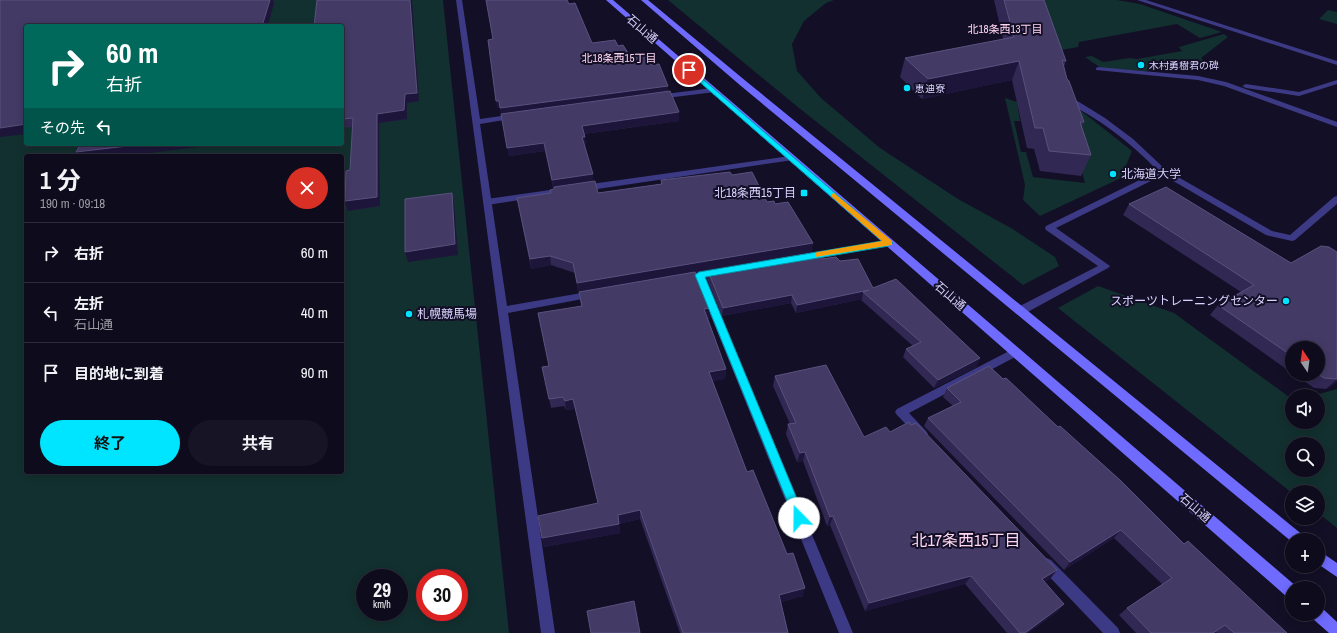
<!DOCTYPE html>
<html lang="ja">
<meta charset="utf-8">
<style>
:root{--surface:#0e0b1c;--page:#171425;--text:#f1f3f6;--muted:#9b9ba3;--line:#2e2b3b;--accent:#00e5ff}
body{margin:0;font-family:"Archivo Narrow","Noto Sans JP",sans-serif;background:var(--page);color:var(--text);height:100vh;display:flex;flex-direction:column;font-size:15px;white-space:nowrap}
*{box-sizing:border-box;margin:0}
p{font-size:13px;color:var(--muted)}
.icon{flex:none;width:22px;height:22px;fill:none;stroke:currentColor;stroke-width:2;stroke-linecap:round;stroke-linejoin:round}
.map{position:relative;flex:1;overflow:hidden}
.sheet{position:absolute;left:24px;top:154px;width:320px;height:320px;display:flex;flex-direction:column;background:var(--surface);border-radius:4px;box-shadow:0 2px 10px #0003,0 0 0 1px var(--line)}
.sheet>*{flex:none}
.hud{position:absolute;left:24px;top:24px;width:320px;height:122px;border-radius:4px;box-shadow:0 2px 10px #0003,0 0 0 1px var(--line);background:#00695c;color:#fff;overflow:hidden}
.needle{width:26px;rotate:347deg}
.fabs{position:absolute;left:1285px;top:341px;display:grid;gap:8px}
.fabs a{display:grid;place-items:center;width:40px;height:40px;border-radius:50%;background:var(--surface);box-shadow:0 2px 10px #0003,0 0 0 1px var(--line);font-size:20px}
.speed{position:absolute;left:356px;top:569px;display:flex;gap:8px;font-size:20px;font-weight:700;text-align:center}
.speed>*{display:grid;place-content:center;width:52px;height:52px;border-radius:50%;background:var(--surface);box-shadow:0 2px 10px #0003,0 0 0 1px var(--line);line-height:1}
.speed small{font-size:10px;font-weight:400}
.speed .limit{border:6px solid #d22;background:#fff;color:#111}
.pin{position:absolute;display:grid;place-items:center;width:34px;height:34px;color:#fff;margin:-17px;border:2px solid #fff;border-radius:50%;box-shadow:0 1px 4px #0007}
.me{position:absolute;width:44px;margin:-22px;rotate:338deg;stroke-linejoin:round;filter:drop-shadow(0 0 3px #0008)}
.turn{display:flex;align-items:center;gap:14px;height:84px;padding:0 16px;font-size:18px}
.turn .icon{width:52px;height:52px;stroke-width:2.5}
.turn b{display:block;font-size:28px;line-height:34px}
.then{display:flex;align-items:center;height:38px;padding:0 16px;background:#0003;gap:8px;font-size:15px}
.round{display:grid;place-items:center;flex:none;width:42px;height:42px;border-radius:21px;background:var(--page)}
.headline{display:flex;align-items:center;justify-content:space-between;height:68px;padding:0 16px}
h1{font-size:24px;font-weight:700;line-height:30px}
.action{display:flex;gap:8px;margin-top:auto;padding:8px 16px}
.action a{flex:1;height:46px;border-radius:24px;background:var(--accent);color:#111;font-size:16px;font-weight:700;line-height:46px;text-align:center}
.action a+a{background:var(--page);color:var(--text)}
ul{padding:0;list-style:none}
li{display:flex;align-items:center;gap:12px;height:60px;padding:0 16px;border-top:1px solid var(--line)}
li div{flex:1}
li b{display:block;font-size:15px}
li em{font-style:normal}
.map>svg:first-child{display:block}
.green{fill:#12302f;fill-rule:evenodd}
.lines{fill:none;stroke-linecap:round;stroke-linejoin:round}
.lane{fill:#3d3a85;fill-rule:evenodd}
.street{fill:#3d3a85;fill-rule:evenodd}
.secondary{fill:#6f6bff;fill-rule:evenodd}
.wall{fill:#312854}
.shaded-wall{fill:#1d163a}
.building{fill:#433a66;stroke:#5a527e}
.route{fill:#00e5ff;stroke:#0095a6}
.slow{fill:#f59e0b}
.poi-dot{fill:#00e5ff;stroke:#130f26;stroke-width:1.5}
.labels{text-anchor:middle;stroke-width:4;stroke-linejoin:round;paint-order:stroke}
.far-poi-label{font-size:10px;fill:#d9d4ff;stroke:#130f26;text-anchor:start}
.far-neighbourhood-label{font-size:11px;fill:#ffd6f0;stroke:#130f26}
.street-label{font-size:12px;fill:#d9d4ff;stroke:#130f26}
.poi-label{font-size:12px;fill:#d9d4ff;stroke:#130f26;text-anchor:start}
.near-neighbourhood-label{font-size:16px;fill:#ffd6f0;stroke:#130f26}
</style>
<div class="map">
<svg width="1337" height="633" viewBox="0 0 1337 633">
<rect width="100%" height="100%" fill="#130f26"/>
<g class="green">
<path d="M0,0H443L509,633H0ZM26,26H342V144H26ZM26,156H342V472H26ZM365,578H399V612H365ZM425,578H459V612H425Z"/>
<polygon points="668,0 834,0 826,3 804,21 792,44 797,71 821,98 880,148 958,199 1011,228 1055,257 1059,266 1023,285 799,108"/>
<polygon points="1032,0 1117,0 1140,4 1222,32 1200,38 1177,24 1079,42 1078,47 1061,50"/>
<polygon points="1328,10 1337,12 1337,24 1319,19"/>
<polygon points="1224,34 1228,37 1201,58 1208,65 1144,71 1101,68 1085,57 1092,56 1103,62 1130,58 1137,59 1182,51 1179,47"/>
<polygon points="1005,98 1017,102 1020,121 1014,121 1021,152 1026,152 1033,177 1085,183 1064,106 1080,110 1132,151 1121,178 1040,216 1023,200 1025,185"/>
<path d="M1098,286L1174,313L1292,399V422H1318V396H1312L1337,389V528L1318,513V492L1292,493L1058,308ZM1292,444H1318V470H1292Z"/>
</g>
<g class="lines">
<g class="lane">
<polygon points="1137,0 1146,0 1337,61 1337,65"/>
<polygon points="1098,67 1198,76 1226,82 1337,122 1337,127 1224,86 1198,80 1096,70 1096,68"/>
<polygon points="1337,80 1337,84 1299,96 1246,88 1242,86 1246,84 1299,92"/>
<path d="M1061,96H1067L1079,102L1105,118L1133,139L1166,170L1272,231L1290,235L1334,197L1337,196V204L1295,240L1292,241L1266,235L1163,175L1056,228L1110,266L1108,268L1024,314H1016L1015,311L1016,308L1098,266L1046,230L1045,228L1046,226L1158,171C1130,142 1098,117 1061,100Z"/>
<polygon points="790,156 793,156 793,160 584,191 580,188 584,185"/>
<polygon points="564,188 567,189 567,193 487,205 483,202 487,199"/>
</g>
<g class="street">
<polygon points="456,0 462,0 480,119 516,114 520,116 516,118 480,124 507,306 593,291 598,294 593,297 508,313 555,633 541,633"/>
<polygon points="712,88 715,88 715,92 658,99 654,97 658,95"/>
<polygon points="889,240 892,241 894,243 892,245 808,260 803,257 808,254"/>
<polygon points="721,269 726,272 724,274 705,278 853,633 839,633 696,279 683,281 678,278 683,275"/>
<polygon points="1015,348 1019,349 1020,352 1019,355 909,413 926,431 928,434 926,437 922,439 918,437 897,415 895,412 897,409"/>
<polygon points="1046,558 1051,560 1118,628 1120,633 1103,633 1041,568 1039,564 1041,560"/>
</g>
<g class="secondary">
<polygon points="606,0 613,0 1297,587 1292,588 1292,599 1287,597"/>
<polygon points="641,0 648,0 747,82 1304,536 1305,540 1292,540 1292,542 741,86"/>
<polygon points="1318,550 1337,563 1337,577 1318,564"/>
<polygon points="1318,607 1323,609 1337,622 1337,633 1329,633 1313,619 1311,614 1318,614"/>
</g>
</g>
<g class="wall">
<polygon points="994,0 1044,0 1066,61 1064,67 1067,79 1084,122 1082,127 1091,155 1081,176 1040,171 1034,149 1027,148 1012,80 922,99 900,77 905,58 1003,39"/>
<polygon points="569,4 592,43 618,46 630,56 652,65 668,86 668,92 679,121 584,134 586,145 584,145 593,182 598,193 661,184 661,180 732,175 767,202 775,204 813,243 811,252 696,272 710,318 708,319 726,369 725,379 712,381 747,472 803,596 781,602 788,633 680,633 640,519 619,524 620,533 544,547 542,538 598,503 575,409 566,410 564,406 551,408 542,367 549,366 538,313 581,306 579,292 578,292 575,273 551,265 531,269 517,198 551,193 550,190 554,189 554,188 553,188 545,151 509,156 500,108 497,108"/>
<polygon points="342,26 419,101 407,103 407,119 379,123 380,206 348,211 353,127 342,128"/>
<polygon points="1129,204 1291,263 1337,252 1337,382 1326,389 1314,388 1294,374 1318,374 1292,348 1292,373 1210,315 1218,305 1241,292 1123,215"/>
<polygon points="822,259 840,261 873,288 980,358 976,367 934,388 903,357 906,349 913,346 861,300 862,299 796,313 791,303 722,316 707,279 708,271"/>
<polygon points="775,376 864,437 890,432 1057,570 1050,579 1044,582 1064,604 1057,612 1028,633 1007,633 965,584 865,611 830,525 827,526 803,461 797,462 786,434 788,424 790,424 773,386"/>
<polygon points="1003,379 1184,544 1287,633 1217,633 1216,632 1214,633 1136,633 1119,615 1127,608 1162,584 1114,538 1064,570 924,426 928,418 953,406 943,397 947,388"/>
</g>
<g class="shaded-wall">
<polygon points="270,0 273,0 274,3 268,26 262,26"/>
<polygon points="410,0 412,0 419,101 407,103 407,119 379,123 380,206 348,211 345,201 377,114 405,94"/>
<polygon points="1019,61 1012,80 922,99 928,79"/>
<polygon points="668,86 668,92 501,115 500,108"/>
<polygon points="496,101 499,101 500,108 497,108"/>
<polygon points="679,112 679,121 582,134 582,126"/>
<polygon points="26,124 26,134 0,137 0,128"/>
<polygon points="582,137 585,137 586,145 582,146"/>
<polygon points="544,143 545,151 509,156 507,148"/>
<polygon points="145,144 222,144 125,156 79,156 76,152"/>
<polygon points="593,174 593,182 553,188 552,180"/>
<polygon points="452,193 454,203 458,255 408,262 405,252"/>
<polygon points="813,243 811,252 578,292 577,283"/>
<polygon points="550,256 551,265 531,269 530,259"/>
<polygon points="869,290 863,292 862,299 796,313 797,305"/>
<polygon points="792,295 791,303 722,316 723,308"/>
<polygon points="710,308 710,318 704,319 704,309"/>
<polygon points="980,358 976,367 934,388 938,380"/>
<polygon points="726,369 725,379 708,382 709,372"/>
<polygon points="1337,379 1337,382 1326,389"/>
<polygon points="573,399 575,409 566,410 565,401"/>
<polygon points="805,452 803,461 797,462 800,453"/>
<polygon points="640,510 640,519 619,524 620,533 544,547 542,538 618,515"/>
<polygon points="833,516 830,525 827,526 830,517"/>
<polygon points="1121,530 1114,538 1064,570 1070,562"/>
<polygon points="1057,570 1050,579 1035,588 1042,579"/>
<polygon points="971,576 965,584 865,611 869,603"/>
<polygon points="805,588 803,596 777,603 779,595"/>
<polygon points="1064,604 1057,612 1028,633 1025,633"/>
</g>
<g class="building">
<polygon points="0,0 270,0 262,26 26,26 26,124 0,128"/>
<polygon points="317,0 410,0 417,93 405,94 404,110 377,114 377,197 345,201 346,171 350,170 353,118 342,119 342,26 314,26"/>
<polygon points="486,0 567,0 569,4 575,3 592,43 615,40 618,46 623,45 630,56 646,54 652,65 659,64 668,86 500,108 499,101 496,101 488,40 493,39"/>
<polygon points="1004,0 1044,0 1066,61 1062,60 1067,79 1069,81 1084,122 1080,122 1091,155 1049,151 1043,128 1035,128 1019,61 928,79 905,58 1014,37"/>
<polygon points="670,91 679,112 582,126 585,137 582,137 593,174 552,180 544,143 507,148 501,114"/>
<polygon points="81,144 145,144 76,152"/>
<polygon points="730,172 732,175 752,172 767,202 774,201 775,204 788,202 813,243 577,283 573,263 550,256 530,259 517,198 551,193 550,190 554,189 554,187 595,181 598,193 662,184 661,180"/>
<polygon points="1166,187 1291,263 1321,246 1329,247 1337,252 1337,379 1324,378 1318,374 1318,348 1292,348 1292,356 1218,305 1254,285 1129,204"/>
<polygon points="452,193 455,244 405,252 405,199"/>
<polygon points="818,252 822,259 836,257 840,261 858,259 873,288 896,279 980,358 938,380 906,349 921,342 863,292 869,290 797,305 792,295 723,308 708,271"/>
<polygon points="695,272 710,308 704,309 726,369 709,372 747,472 753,470 787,554 793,553 805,588 779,595 788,633 683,633 640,510 618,515 619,524 542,538 538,516 598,503 573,399 565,401 563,397 549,399 542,367 549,366 538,313 582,306 579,292"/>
<polygon points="826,365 864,437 886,427 890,432 909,422 911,425 916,423 1057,570 1042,579 1064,604 1025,633 1020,633 971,576 869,603 833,516 830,517 805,452 800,453 788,424 796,423 775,376"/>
<polygon points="989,366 1003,379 1006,378 1058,427 1060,426 1120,480 1184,544 1188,541 1287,633 1234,633 1225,625 1213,633 1151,633 1127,608 1172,578 1121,530 1070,562 928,418 961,402 947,388"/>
<polygon points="634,601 640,633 591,633 587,611"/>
</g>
<polygon class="route" points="687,69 691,69 893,243 889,246 705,277 805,518 803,522 799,524 795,522 794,518 695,275 699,272 882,241 687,71"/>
<polygon class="slow" points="834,193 892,241 892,245 815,257 815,253 818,252 882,241 832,197 832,194"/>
<g class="poi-dot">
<circle cx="1141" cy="65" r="4"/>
<circle cx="907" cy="88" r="4"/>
<circle cx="1113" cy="174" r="4"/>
<rect x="800" y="189" width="8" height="8" rx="2"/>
<circle cx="1286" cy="301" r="4"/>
<circle cx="409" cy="314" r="4"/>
</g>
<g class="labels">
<g class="far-poi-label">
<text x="1149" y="69">木村勇樹君の碑</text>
<text x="915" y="92">恵迪寮</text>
</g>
<g class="far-neighbourhood-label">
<text x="1005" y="33">北18条西13丁目</text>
<text x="619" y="62">北18条西15丁目</text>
</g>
<g class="street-label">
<text transform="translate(642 29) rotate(41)" y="4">石山通</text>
<text transform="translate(950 296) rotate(41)" y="4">石山通</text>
<text transform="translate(1195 508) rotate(41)" y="4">石山通</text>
</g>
<g class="poi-label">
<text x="1121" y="178">北海道大学</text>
<text x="796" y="197" text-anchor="end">北18条西15丁目</text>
<text x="1278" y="305" text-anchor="end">スポーツトレーニングセンター</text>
<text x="417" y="318">札幌競馬場</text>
</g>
<g class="near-neighbourhood-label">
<text x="966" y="546">北17条西15丁目</text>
</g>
</g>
</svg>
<div class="fabs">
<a><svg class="needle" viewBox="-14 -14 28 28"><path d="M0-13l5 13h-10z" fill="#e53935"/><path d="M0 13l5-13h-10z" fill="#9b9ba3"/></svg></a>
<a><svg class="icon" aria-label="sound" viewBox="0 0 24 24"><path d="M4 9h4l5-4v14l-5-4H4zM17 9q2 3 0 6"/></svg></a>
<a><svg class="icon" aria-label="search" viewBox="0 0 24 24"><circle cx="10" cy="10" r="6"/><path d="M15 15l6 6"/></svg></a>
<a><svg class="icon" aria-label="layers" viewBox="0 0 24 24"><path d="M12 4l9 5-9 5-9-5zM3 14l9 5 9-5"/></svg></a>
<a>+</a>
<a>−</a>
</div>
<div class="speed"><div>29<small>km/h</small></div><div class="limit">30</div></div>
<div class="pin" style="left:689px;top:70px;background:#d93025"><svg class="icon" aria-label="arrive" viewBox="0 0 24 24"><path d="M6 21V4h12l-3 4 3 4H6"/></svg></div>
<svg class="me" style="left:799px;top:518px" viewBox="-20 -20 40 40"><circle r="19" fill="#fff"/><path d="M0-13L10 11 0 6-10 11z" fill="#00e5ff"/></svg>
<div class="hud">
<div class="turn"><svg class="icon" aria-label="right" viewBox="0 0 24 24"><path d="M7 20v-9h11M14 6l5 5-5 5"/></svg><div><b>60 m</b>右折</div></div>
<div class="then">その先<svg class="icon" aria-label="left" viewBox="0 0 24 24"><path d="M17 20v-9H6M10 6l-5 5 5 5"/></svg></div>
</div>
<section class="sheet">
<div class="headline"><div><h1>1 分</h1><p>190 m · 09:18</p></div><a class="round" style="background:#d93025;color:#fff"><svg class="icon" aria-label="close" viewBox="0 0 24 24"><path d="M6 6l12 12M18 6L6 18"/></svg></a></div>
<ul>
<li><svg class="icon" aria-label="right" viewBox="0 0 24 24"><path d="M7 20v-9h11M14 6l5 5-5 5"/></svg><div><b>右折</b></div><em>60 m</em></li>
<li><svg class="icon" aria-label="left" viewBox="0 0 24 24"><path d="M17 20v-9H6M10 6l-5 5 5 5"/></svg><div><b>左折</b><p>石山通</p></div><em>40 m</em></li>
<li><svg class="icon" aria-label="arrive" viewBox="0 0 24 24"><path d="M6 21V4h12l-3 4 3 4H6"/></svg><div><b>目的地に到着</b></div><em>90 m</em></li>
</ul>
<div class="action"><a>終了</a><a>共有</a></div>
</section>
</div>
